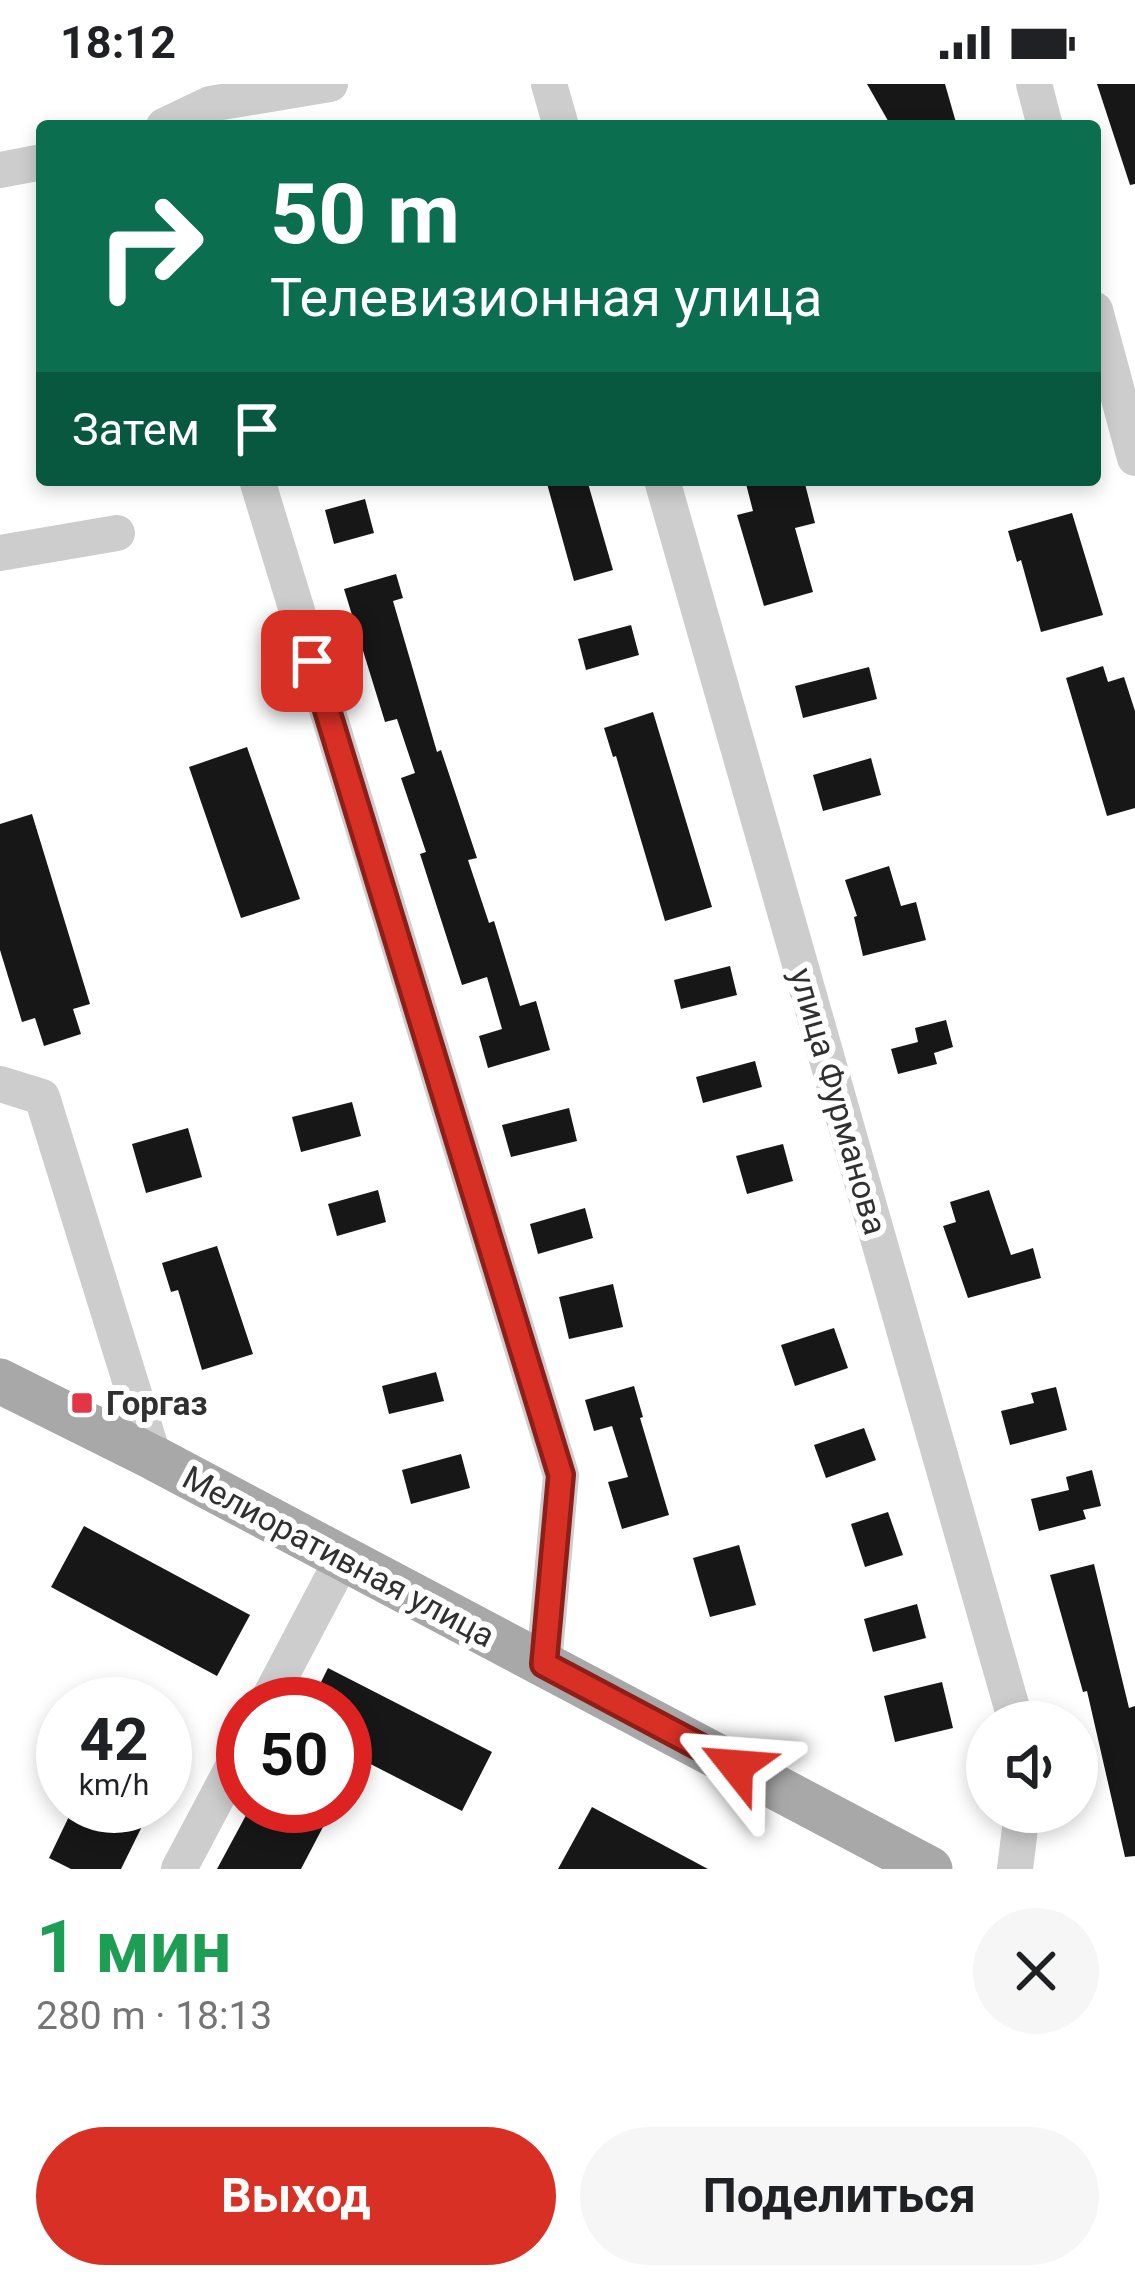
<!DOCTYPE html>
<html lang="ru">
<meta charset="utf-8">
<style>
:root{--surface:#fff;--page:#f6f6f6;--text:#202124;--muted:#757577;--accent:#d93025}
body{margin:0;font-family:Roboto,sans-serif;background:var(--page);color:var(--text);height:100vh;display:flex;flex-direction:column;font-size:45px;white-space:nowrap}
*{box-sizing:border-box;margin:0}
p{font-size:39px;color:var(--muted)}
.icon{flex:none;width:66px;height:66px;fill:none;stroke:currentColor;stroke-width:2;stroke-linecap:round;stroke-linejoin:round}
.map{position:relative;height:1785px;overflow:hidden}
.side{display:flex;flex-direction:column;background:var(--surface);flex:1}
.side>*{flex:none}
.hud{position:absolute;left:36px;top:36px;width:1065px;height:366px;border-radius:12px;box-shadow:0 6px 18px #0003;background:#0b6e4f;color:#fff;overflow:hidden}
.controls{position:absolute;left:966px;top:1617px;display:grid;gap:24px}
.controls a{display:grid;place-items:center;width:132px;height:132px;border-radius:50%;background:var(--surface);box-shadow:0 6px 18px #0003;font-size:60px}
.speed{position:absolute;left:36px;top:1593px;display:flex;gap:24px;font-size:60px;font-weight:700;text-align:center}
.speed>*{display:grid;place-content:center;width:156px;height:156px;border-radius:50%;background:var(--surface);box-shadow:0 6px 18px #0003;line-height:1}
.speed small{font-size:30px;font-weight:400}
.speed .limit{border:18px solid #d22;background:#fff;color:#111}
.pin{position:absolute;display:grid;place-items:center;width:102px;height:102px;color:#fff;margin:-51px;border-radius:24px;box-shadow:0 6px 18px #0006}
.me{position:absolute;width:132px;margin:-66px;rotate:298deg;stroke-linejoin:round;filter:drop-shadow(0 0 9px #0008)}
.turn{display:flex;align-items:center;gap:42px;height:252px;padding:0 36px;font-size:54px}
.turn .icon{width:156px;height:156px;stroke-width:2.5}
.turn b{display:block;font-size:84px;line-height:102px}
.then{display:flex;align-items:center;height:114px;padding:0 36px;background:#0003;gap:24px;font-size:45px}
.round{display:grid;place-items:center;flex:none;width:126px;height:126px;border-radius:63px;background:var(--page)}
.overview{display:flex;align-items:center;justify-content:space-between;height:204px;padding:0 36px}
h1{font-size:72px;font-weight:700;line-height:90px;color:#1e9e55}
.cta{display:flex;gap:24px;margin-top:auto;padding:24px 36px}
.cta a{flex:1;height:138px;border-radius:72px;background:var(--accent);color:#fff;font-size:48px;font-weight:700;line-height:138px;text-align:center}
.cta a+a{background:var(--page);color:var(--text)}
.status{display:flex;justify-content:space-between;align-items:center;height:84px;padding:0 60px;background:var(--surface);direction:ltr}
.status svg{height:33px;fill:currentColor}
.map>svg:first-child{display:block}
.building{fill:#171717}
.lines{fill:none;stroke-linecap:round;stroke-linejoin:round}
.minor{stroke:#cdcdcd;stroke-width:36}
.major{stroke:#a8a8a8;stroke-width:45}
.route-casing{stroke:#8d1f18;stroke-width:30}
.route{stroke:#d93025;stroke-width:21}
.poi-dot{fill:#e23647;stroke:#fff;stroke-width:4.5}
.labels{text-anchor:middle;stroke-width:12;stroke-linejoin:round;paint-order:stroke}
.street-label{font-size:33px;fill:#303030;stroke:#fff}
.poi-label{font-size:33px;font-weight:bold;fill:#303030;stroke:#fff;text-anchor:start}
</style>
<div class="status"><b>18:12</b><svg viewBox="0 0 49 12"><path d="M0 12V9h3v3zM5 12V6h3v6zM10 12V3h3v9zM15 12V0h3v12zM26 1h20v11H26zM47 4h2v5h-2z"/></svg></div>
<div class="map">
<svg width="1135" height="1785" viewBox="0 0 1135 1785">
<rect width="100%" height="100%" fill="#fff"/>
<g class="building">
<polygon points="867,0 945,0 957,42 891,42"/>
<polygon points="1097,0 1135,0 1135,100 1130,101"/>
<polygon points="546,396 587,396 613,486 574,497"/>
<polygon points="745,396 804,396 815,439 795,444 813,508 764,522 737,431 753,427"/>
<polygon points="365,415 374,449 334,460 325,426"/>
<polygon points="1072,429 1103,531 1041,548 1021,476 1017,478 1008,447"/>
<polygon points="396,490 403,514 393,517 437,668 441,666 477,774 468,776 489,839 494,837 520,922 536,917 550,966 488,984 479,952 502,945 487,893 462,901 420,770 426,768 401,694 415,689 397,635 385,638 344,505"/>
<polygon points="631,541 639,571 586,586 578,555"/>
<polygon points="1103,582 1108,598 1124,593 1135,627 1135,724 1107,732 1066,594"/>
<polygon points="869,583 877,615 803,634 795,602"/>
<polygon points="653,628 712,823 665,837 616,672 613,673 604,644"/>
<polygon points="247,663 300,815 241,834 189,683"/>
<polygon points="871,674 881,711 823,727 813,691"/>
<polygon points="32,730 90,920 73,925 81,950 44,962 35,934 22,938 0,866 0,740"/>
<polygon points="889,782 901,822 916,818 926,856 863,872 854,833 857,832 845,796"/>
<polygon points="730,882 737,911 681,925 674,896"/>
<polygon points="946,936 953,963 934,969 937,980 898,990 891,965 918,958 915,944"/>
<polygon points="755,977 762,1003 703,1019 696,993"/>
<polygon points="352,1018 361,1052 301,1068 292,1033"/>
<polygon points="569,1024 577,1057 511,1073 502,1041"/>
<polygon points="188,1044 202,1093 146,1109 132,1060"/>
<polygon points="783,1060 793,1097 747,1110 736,1072"/>
<polygon points="378,1106 386,1138 337,1152 328,1120"/>
<polygon points="989,1106 1011,1171 1033,1164 1041,1194 968,1214 943,1142 956,1138 950,1118"/>
<polygon points="585,1124 593,1154 538,1170 530,1140"/>
<polygon points="217,1162 253,1270 202,1286 178,1206 171,1208 162,1179"/>
<polygon points="613,1200 623,1243 569,1255 559,1213"/>
<polygon points="834,1244 848,1284 795,1302 781,1261"/>
<polygon points="436,1288 444,1317 389,1330 382,1302"/>
<polygon points="634,1302 643,1333 640,1334 669,1431 622,1445 608,1398 628,1393 612,1342 594,1347 585,1316"/>
<polygon points="1056,1303 1067,1346 1010,1361 1001,1327 1034,1319 1031,1309"/>
<polygon points="864,1344 876,1376 826,1394 814,1361"/>
<polygon points="461,1370 470,1404 411,1420 402,1386"/>
<polygon points="1092,1386 1101,1422 1083,1426 1086,1435 1039,1447 1031,1415 1069,1406 1066,1393"/>
<polygon points="888,1428 903,1471 865,1483 851,1440"/>
<polygon points="84,1442 250,1531 217,1592 51,1503"/>
<polygon points="739,1461 756,1521 710,1533 693,1474"/>
<polygon points="1094,1480 1129,1624 1135,1622 1135,1772 1125,1773 1087,1607 1083,1608 1050,1491"/>
<polygon points="917,1520 926,1554 873,1568 864,1535"/>
<polygon points="328,1584 492,1668 462,1727 351,1670 353,1665 345,1660 345,1620 310,1620"/>
<polygon points="942,1598 953,1644 895,1658 884,1612"/>
<polygon points="74,1722 152,1722 121,1785 71,1785 49,1774"/>
<polygon points="251,1722 334,1722 301,1785 217,1785"/>
<polygon points="592,1723 708,1785 558,1785"/>
</g>
<g class="lines">
<g class="minor">
<polyline points="549,0 561,42"/>
<polyline points="1034,0 1045,42"/>
<polyline points="164,42 210,20 330,0"/>
<polyline points="0,86 42,78"/>
<polyline points="1095,226 1135,374"/>
<polyline points="257,396 561,1391 544,1580"/>
<polyline points="662,396 1016,1638"/>
<polyline points="0,469 117,449"/>
<polyline points="0,1000 42,1013 154,1374"/>
<polyline points="266,1620 343,1474"/>
<polyline points="179,1785 243,1664"/>
<polyline points="1015,1785 1022,1728"/>
</g>
<polyline class="major" points="0,1297 154,1374 930,1785"/>
</g>
<g class="lines">
<g class="route-casing">
<polyline id="route" points="312,577 561,1391 544,1580 736,1682"/>
</g>
<use href="#route" class="route"/>
</g>
<rect class="poi-dot" x="70" y="1307" width="24" height="24" rx="6"/>
<g class="labels">
<g class="street-label">
<text transform="translate(839 1017) rotate(74)" y="12">улица Фурманова</text>
<text transform="translate(339 1472) rotate(28)" y="12">Мелиоративная улица</text>
</g>
<g class="poi-label">
<text x="106" y="1331">Горгаз</text>
</g>
</g>
</svg>
<div class="controls">
<a><svg class="icon" aria-label="sound" viewBox="0 0 24 24"><path d="M4 9h4l5-4v14l-5-4H4zM17 9q2 3 0 6"/></svg></a>
</div>
<div class="speed"><div>42<small>km/h</small></div><div class="limit">50</div></div>
<div class="pin" style="left:312px;top:577px;background:#d93025"><svg class="icon" aria-label="arrive" viewBox="0 0 24 24"><path d="M6 21V4h12l-3 4 3 4H6"/></svg></div>
<svg class="me" style="left:736px;top:1682px" viewBox="-20 -20 40 40"><path d="M0-17L14 15 0 8-14 15z" fill="#d93025" stroke="#fff" stroke-width="4"/></svg>
<div class="hud">
<div class="turn"><svg class="icon" aria-label="right" viewBox="0 0 24 24"><path d="M7 20v-9h11M14 6l5 5-5 5"/></svg><div><b>50 m</b>Телевизионная улица</div></div>
<div class="then">Затем<svg class="icon" aria-label="arrive" viewBox="0 0 24 24"><path d="M6 21V4h12l-3 4 3 4H6"/></svg></div>
</div>
</div>
<section class="side">
<div class="overview"><div><h1>1 мин</h1><p>280 m · 18:13</p></div><a class="round"><svg class="icon" aria-label="close" viewBox="0 0 24 24"><path d="M6 6l12 12M18 6L6 18"/></svg></a></div>
<div class="cta"><a>Выход</a><a>Поделиться</a></div>
</section>
